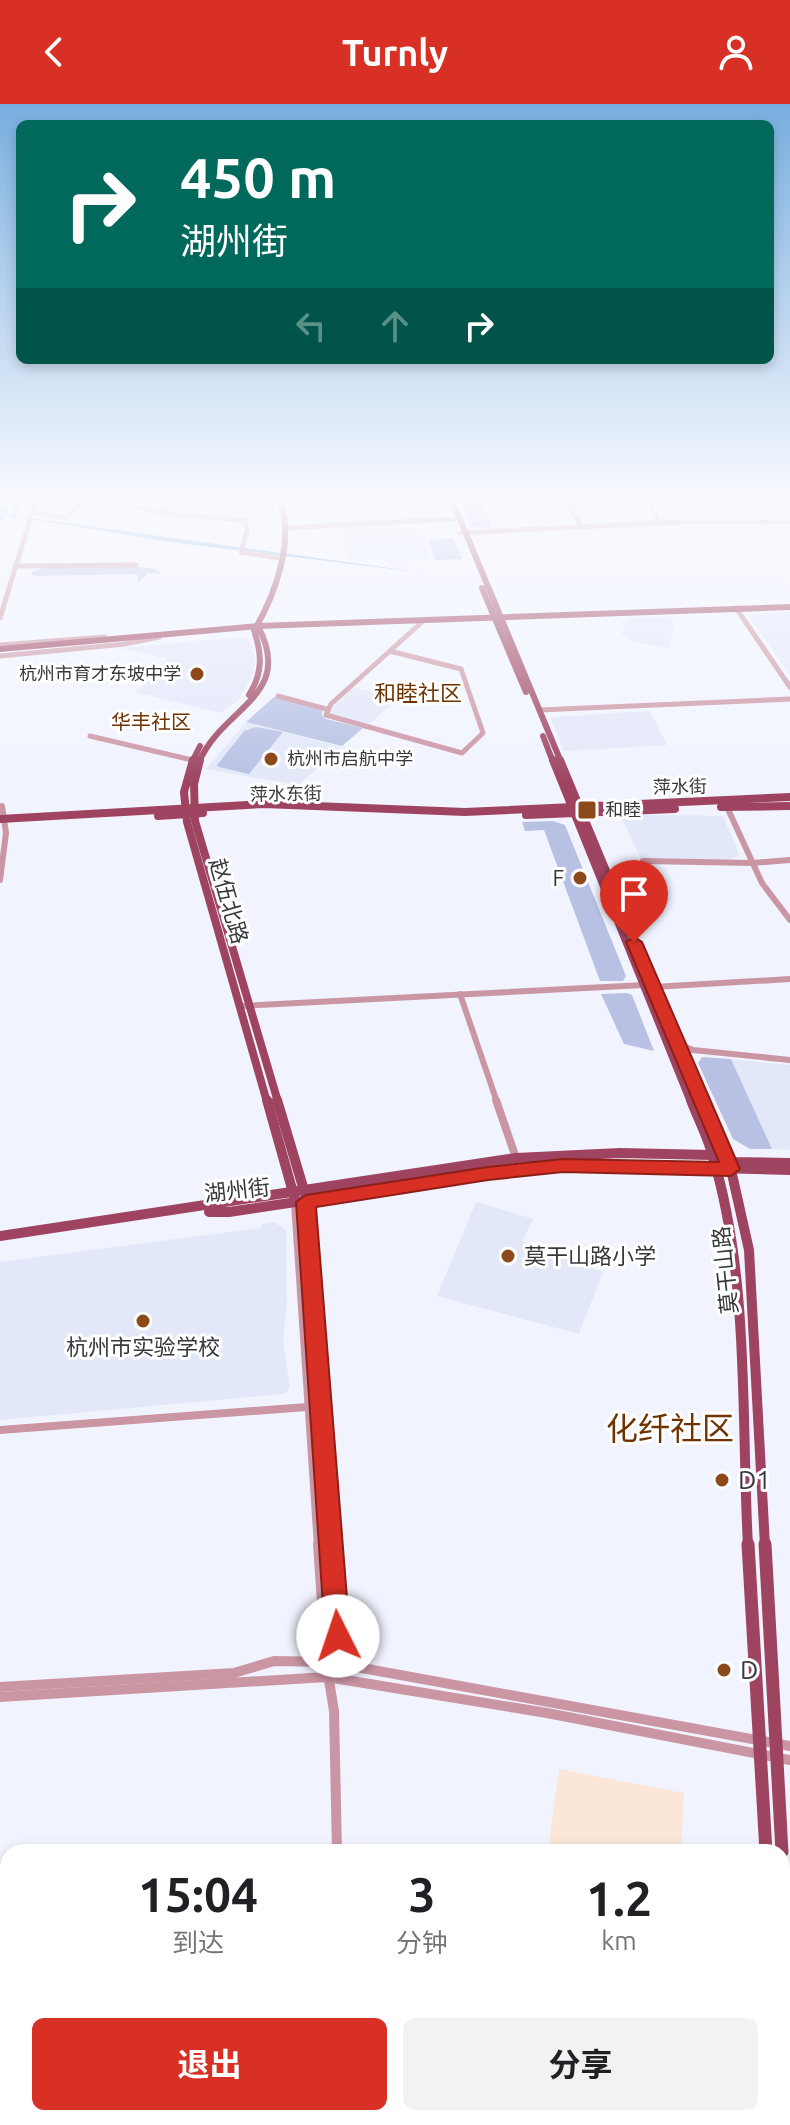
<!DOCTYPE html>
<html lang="zh">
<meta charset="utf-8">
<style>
:root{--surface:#fff;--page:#f2f2f2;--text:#202124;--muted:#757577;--accent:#d93025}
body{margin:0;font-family:Ubuntu,"Noto Sans SC",sans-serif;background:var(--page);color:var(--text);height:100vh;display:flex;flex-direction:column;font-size:30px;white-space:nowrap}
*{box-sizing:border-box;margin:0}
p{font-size:26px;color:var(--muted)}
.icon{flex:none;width:44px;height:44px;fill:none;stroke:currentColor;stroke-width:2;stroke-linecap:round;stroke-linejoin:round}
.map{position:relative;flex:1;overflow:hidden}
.panel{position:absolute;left:0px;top:1740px;width:790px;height:282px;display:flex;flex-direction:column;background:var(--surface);border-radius:24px 24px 0 0;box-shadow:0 4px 12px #0003}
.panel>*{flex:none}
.top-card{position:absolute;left:16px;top:16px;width:758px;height:244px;border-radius:12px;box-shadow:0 4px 12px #0003;background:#00695c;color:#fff;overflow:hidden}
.pin{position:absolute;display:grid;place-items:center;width:68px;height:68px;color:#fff;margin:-82px -34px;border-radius:50% 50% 50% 0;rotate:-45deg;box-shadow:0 0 8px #0007}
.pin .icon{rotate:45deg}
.me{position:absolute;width:88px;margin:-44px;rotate:356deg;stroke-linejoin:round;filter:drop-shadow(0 0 6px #0008)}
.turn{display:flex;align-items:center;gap:28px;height:168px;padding:0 32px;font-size:36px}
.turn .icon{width:104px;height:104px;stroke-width:2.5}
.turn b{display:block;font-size:56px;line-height:68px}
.lanes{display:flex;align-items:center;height:76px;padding:0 32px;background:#0003;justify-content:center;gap:40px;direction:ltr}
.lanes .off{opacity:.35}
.eta{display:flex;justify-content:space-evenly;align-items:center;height:136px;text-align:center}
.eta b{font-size:48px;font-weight:700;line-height:56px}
.cta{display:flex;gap:16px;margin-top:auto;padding:16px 32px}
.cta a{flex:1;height:92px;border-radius:12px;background:var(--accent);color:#fff;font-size:32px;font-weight:700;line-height:92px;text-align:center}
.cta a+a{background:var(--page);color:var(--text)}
header{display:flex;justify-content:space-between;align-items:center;height:104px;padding:0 32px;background:var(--accent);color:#fff;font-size:36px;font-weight:700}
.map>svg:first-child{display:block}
.built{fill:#e3e8f9}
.industrial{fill:#fbe6d8}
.green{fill:#b8c1e4}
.water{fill:#71a6d2}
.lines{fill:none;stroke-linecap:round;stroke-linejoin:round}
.minor-far3{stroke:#cb96a4;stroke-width:5}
.minor-far2{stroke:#cb96a4;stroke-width:6}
.minor-far1{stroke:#cb96a4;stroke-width:8}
.minor{stroke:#cb96a4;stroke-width:10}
.major-far3{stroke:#9e4461;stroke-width:6}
.major-far2{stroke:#9e4461;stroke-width:8}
.major-far1{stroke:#9e4461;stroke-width:10}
.major{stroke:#9e4461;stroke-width:13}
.route{fill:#d93025;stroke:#8d1f18;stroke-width:2}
.poi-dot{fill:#8c4919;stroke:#fff;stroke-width:3}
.labels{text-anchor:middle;stroke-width:6;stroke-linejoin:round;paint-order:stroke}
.far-poi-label{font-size:18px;fill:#37383c;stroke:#fff;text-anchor:start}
.far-street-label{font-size:18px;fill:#37383c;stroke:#fff}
.far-neighbourhood-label{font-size:20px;fill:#6e3301;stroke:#fff}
.far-quarter-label{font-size:22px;fill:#6e3301;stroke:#fff}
.poi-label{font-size:22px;fill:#37383c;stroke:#fff;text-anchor:end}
.street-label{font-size:22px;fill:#37383c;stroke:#fff}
.near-poi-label{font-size:26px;fill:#37383c;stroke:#fff;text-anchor:start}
.near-quarter-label{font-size:32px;fill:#6e3301;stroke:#fff}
</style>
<header><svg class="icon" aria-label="back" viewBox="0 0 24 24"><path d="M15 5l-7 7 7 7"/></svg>Turnly<svg class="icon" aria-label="person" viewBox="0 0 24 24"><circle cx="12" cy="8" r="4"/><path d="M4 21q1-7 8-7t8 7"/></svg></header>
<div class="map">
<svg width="790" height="2021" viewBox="0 0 790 2021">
<rect width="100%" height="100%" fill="#f1f4ff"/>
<g class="built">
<polygon points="182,396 270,396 275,409 239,412 169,408"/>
<polygon points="317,396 415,396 422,415 324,420"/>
<polygon points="416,421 429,456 388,458 349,454 342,426"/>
<polygon points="790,508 790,571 750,513 753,510"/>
<polygon points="671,513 674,528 668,544 634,538 621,530 629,514"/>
<polygon points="242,533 249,536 252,542 255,558 252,573 238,596 221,609 135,588 153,573 125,566 129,562 153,567 168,554 120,544"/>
<polygon points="353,583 398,594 367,622 328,609"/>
<polygon points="650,607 667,641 564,647 550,613"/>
<polygon points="246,618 342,643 298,681 206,665"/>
<polygon points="620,710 723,712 740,752 726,756 641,755"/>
<polygon points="731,955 790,961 790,1046 772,1045"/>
<polygon points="476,1098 534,1115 522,1137 603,1168 579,1230 437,1192"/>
<polygon points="274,1118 286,1126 287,1196 283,1237 290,1284 284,1290 0,1316 0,1158 260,1124 262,1120"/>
<polygon points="230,2014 330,2014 330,2021 229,2021"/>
</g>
<g class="industrial">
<polygon points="704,396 790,396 790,414 713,415"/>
<polygon points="559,1665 684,1689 681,1748 548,1748"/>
</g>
<g class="green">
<polygon points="459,396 480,396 492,425 470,422"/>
<polygon points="453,434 462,455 435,456 429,436"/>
<polygon points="132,462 155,465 163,470 148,469 138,479 137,470 33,472 32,468 43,464"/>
<polygon points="274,593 322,606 322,611 326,615 363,624 342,642 246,618"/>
<polygon points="256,623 283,628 249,670 219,663 217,661 244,627"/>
<polygon points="553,717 565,721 626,872 623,877 600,877 544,726 525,727 522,718"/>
<polygon points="627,889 632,891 654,947 624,940 601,890"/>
<polygon points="702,953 731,955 772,1045 750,1045 733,1035 698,959"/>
</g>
<polygon class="water" points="0,396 14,398 7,401 8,411 426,469 177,439 24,414 6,412 0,418"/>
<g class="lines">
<g class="minor-far3">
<polyline points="104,396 176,411 245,416 247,426 241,448 279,454"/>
<polyline points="566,396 581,422"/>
<polyline points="648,396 659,419"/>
<polyline points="32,408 67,414 79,399 89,396"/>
<polyline points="163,408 176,396"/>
<polyline points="15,410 17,396"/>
<polyline points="286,424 454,415"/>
<polyline points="460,429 678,418 790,418"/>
<polyline points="15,462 136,461"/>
<polyline points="736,504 790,583"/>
<polyline points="0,514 36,396"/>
<polyline points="0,541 105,533"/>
<polyline points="390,547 461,565 483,629 462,649 326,611 331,600 422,518"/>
<polyline points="0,552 125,540 159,533"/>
<polyline points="278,592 326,605"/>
<polyline points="539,606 790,595"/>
<polyline points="90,632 192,656"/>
</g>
<g class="minor-far2">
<polyline points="727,703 762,779 790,816"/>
<polyline points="643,757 753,759 790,756"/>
<polyline points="0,776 6,729 2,702"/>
<polyline points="653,883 790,875"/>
<polyline points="460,890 497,998"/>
<polyline points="241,902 644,881"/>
<polyline points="679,940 693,946 790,956"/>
</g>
<g class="minor-far1">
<polyline points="496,996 516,1054"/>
<polyline points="306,1098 331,1442"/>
<polyline points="295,1099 318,1442"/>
<polyline points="0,1326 320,1302"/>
</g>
<g class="minor">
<polyline points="318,1440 326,1558 334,1607 337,1748"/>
<polyline points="327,1573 340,1560 331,1440"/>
<polyline points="0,1583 234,1569 274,1557 329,1558 790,1642"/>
<polyline points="0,1593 327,1573 547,1609 790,1656"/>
<polyline points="0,1891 8,1892"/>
<polyline points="338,2014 338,2021"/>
<polyline points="608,2014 643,2021"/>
</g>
<g class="major-far3">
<polyline points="452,396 561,658"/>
<polyline points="482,484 526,588"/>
<path d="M255,525C275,491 296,434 279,396"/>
<polyline points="0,545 258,522 790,503"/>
<path d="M249,591C263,569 262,550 254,526"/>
<polyline points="543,632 553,658"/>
<polyline points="192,658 200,642"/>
<path d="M199,658C223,602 295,593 258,522"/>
</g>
<g class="major-far2">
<polyline points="193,656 184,688 187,718 267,998"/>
<polyline points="200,656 194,680 195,717 278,998"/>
<polyline points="553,656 691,998"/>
<polyline points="560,656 702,998"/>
<polyline points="721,703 790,702"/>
<polyline points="526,711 675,705"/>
<polyline points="158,712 203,709"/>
<polyline points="0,715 264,700 465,708 790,693"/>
</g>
<g class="major-far1">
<polyline points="267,996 294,1092"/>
<polyline points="277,996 306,1093"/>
<path d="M691,996C698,1015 708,1033 713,1053C750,1177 741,1314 748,1442"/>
<polyline points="701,996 732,1070 749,1146 765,1442"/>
<polyline points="209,1108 229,1108 518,1065 608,1061 790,1066"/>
<polyline points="0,1132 516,1054 620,1049 713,1051 728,1058 790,1059"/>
</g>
<g class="major">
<polyline points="748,1440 766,1748"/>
<polyline points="765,1440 782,1748"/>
<polyline points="782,1757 790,1942"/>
<polyline points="780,2014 780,2021"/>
</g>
</g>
<linearGradient id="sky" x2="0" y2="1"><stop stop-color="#78aedf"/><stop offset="0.58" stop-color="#f9faff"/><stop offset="1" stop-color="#f9faff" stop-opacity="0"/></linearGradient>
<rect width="790" height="679" fill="url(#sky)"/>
<polygon class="route" points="634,833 642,838 740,1065 731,1072 563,1068 488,1076 316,1103 350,1532 346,1540 338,1543 329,1540 325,1532 296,1098 306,1091 488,1063 563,1055 719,1058 626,838"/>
<g class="poi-dot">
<circle cx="197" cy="570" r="8"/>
<circle cx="271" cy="655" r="8"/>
<rect x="577" y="696" width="20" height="20" rx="4"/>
<circle cx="580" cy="774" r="8"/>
<circle cx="508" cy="1152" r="8"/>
<circle cx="143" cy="1217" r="8"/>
<circle cx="722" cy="1376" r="8"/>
<circle cx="724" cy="1566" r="8"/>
</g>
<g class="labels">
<g class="far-poi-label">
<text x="181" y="576" text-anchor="end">杭州市育才东坡中学</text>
<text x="287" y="661">杭州市启航中学</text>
<text x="605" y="712">和睦</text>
</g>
<g class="far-street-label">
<text transform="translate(680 683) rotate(-1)" y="6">萍水街</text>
<text transform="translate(286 690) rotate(-1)" y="6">萍水东街</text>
</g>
<g class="far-neighbourhood-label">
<text x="151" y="625">华丰社区</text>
</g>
<g class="far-quarter-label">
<text x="418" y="597">和睦社区</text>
</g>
<g class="poi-label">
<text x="564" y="782">F</text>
<text x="524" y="1160" text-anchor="start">莫干山路小学</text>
<text x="143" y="1251" text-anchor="middle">杭州市实验学校</text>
</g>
<g class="street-label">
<text transform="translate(229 797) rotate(74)" y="8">赵伍北路</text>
<text transform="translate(237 1086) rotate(-6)" y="8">湖州街</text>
<text transform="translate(725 1166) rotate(-96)" y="8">莫干山路</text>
</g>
<g class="near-poi-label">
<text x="738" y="1385">D1</text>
<text x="740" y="1575">D</text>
</g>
<g class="near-quarter-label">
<text x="670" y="1336">化纤社区</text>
</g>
</g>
</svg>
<div class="pin" style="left:634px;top:838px;background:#d93025"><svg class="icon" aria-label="arrive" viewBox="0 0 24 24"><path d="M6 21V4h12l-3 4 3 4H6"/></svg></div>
<svg class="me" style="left:338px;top:1532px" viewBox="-20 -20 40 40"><circle r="19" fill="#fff"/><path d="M0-13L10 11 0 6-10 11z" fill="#d93025"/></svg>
<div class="top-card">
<div class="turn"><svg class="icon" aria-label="right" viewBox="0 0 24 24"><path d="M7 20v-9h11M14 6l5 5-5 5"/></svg><div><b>450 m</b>湖州街</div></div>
<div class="lanes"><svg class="icon off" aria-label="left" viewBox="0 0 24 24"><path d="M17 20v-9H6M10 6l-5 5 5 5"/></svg><svg class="icon off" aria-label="ahead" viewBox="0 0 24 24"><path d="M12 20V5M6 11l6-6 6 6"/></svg><svg class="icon" aria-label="right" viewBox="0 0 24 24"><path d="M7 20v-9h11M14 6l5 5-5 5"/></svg></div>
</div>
<section class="panel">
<div class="eta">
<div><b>15:04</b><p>到达</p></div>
<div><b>3</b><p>分钟</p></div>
<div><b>1.2</b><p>km</p></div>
</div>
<div class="cta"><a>退出</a><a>分享</a></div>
</section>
</div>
